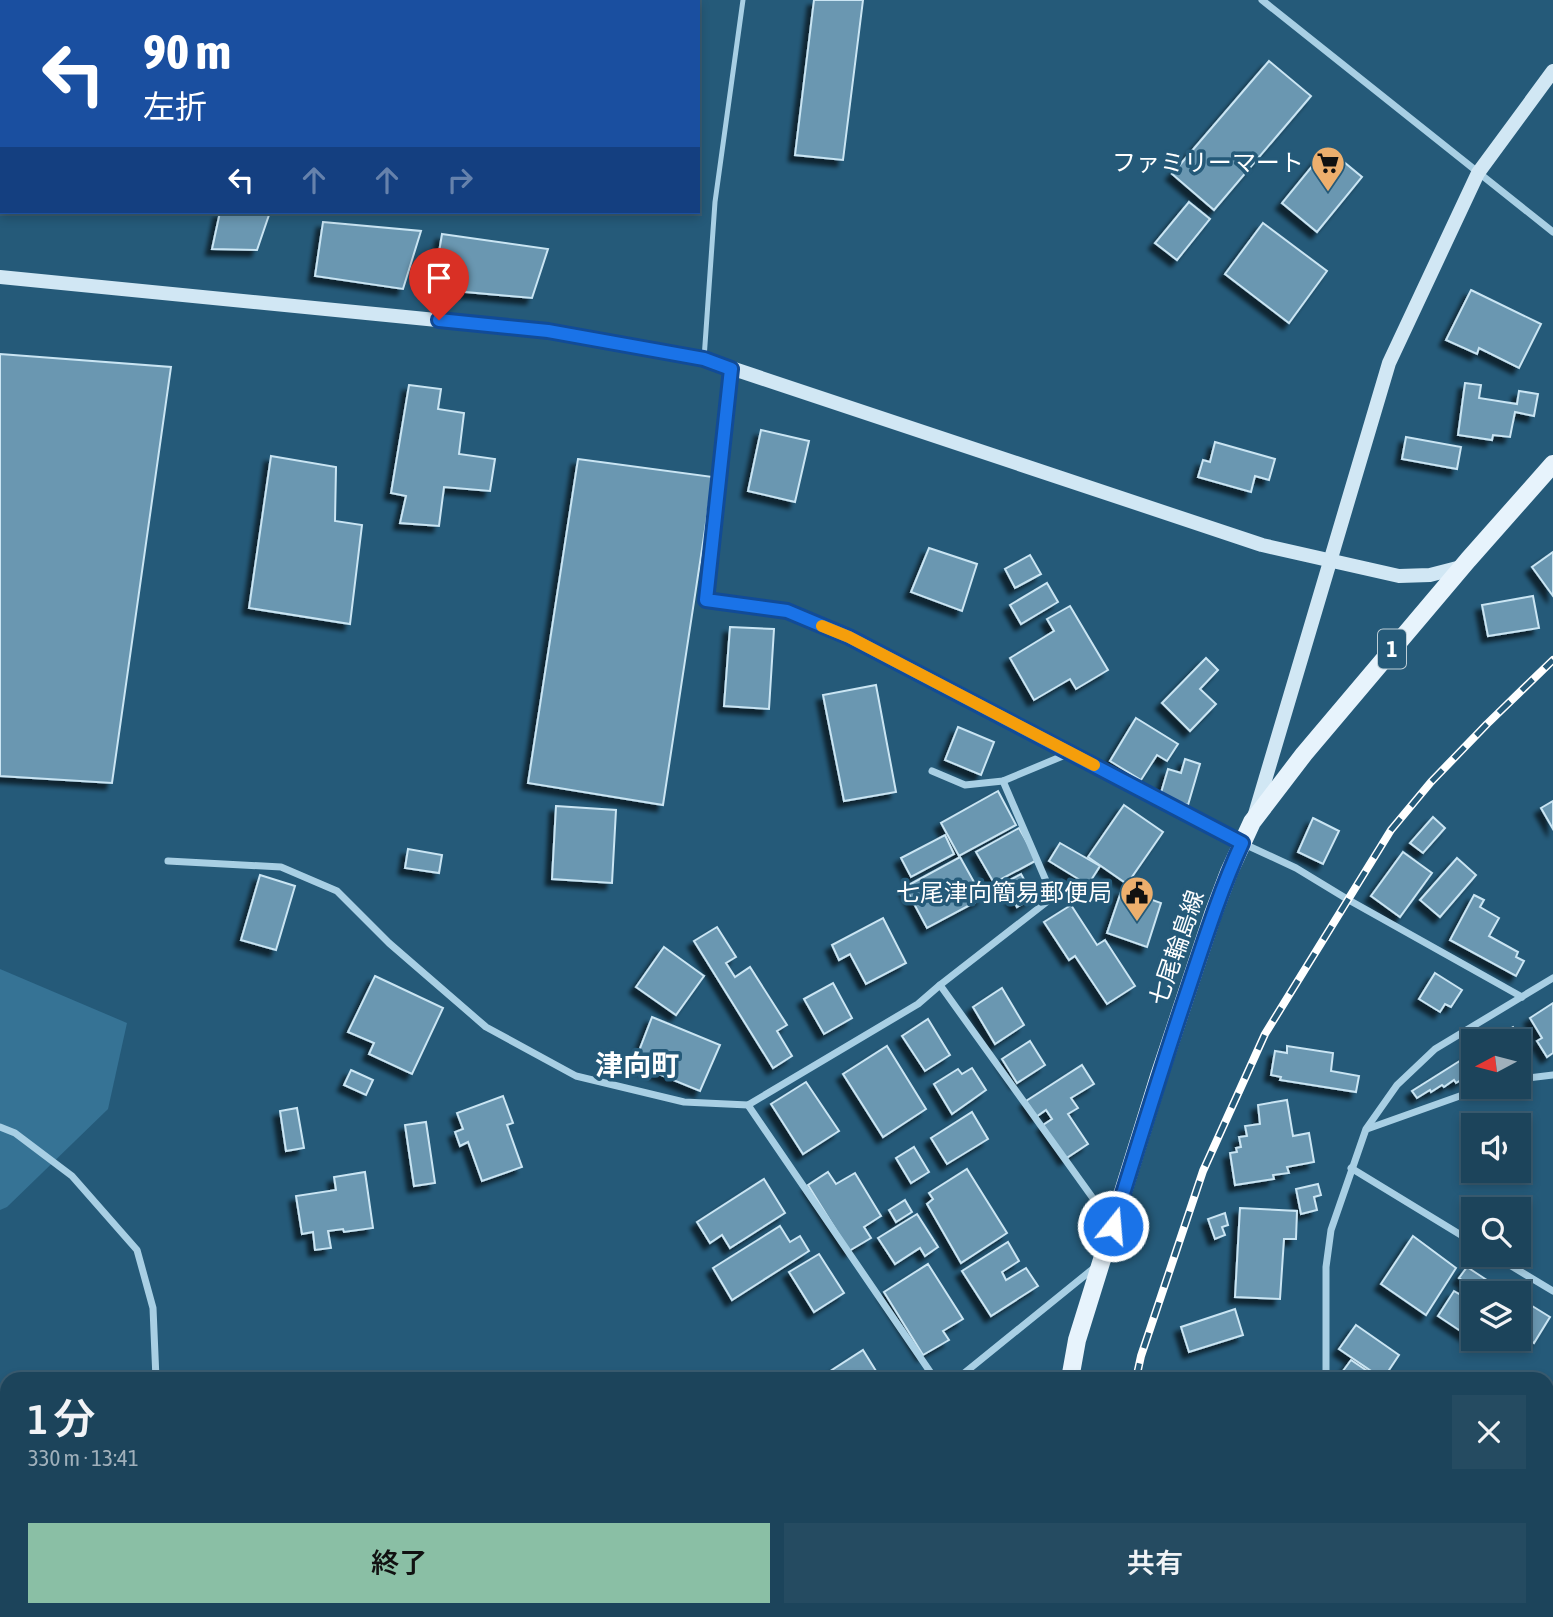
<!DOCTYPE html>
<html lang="ja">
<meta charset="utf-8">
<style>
:root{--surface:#1c445b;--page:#254b61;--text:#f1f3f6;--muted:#a0b0bb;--line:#3a5c71;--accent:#8abfa5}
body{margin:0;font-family:"Asap Condensed","Noto Sans JP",sans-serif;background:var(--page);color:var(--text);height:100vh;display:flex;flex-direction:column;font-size:26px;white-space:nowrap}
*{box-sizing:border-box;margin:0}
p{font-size:23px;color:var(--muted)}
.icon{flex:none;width:38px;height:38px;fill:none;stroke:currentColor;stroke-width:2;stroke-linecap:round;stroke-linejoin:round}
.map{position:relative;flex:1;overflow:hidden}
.side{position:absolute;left:0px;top:1372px;width:1554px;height:245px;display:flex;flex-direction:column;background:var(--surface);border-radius:21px 21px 0 0;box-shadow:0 4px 10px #0003,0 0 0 2px var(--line)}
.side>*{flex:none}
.banner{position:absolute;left:0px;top:0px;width:700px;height:214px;box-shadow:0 4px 10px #0003,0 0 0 2px var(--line);background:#1a4fa0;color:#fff;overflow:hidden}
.needle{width:46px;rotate:263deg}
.fabs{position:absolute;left:1461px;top:1029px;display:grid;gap:14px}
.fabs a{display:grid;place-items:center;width:70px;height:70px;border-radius:0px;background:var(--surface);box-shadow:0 4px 10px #0003,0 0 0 2px var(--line);font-size:35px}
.pin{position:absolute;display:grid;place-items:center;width:60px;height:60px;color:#fff;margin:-72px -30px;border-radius:50% 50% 50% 0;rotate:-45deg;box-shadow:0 0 7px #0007}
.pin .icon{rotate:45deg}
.me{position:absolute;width:77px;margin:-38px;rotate:17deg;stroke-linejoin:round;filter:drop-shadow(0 0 5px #0008)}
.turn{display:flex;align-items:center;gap:24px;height:147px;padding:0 28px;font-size:32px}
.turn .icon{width:91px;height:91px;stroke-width:2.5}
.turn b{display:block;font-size:49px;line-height:60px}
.lanes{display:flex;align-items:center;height:66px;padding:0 28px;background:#0003;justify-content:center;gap:35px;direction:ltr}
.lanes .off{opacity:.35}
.round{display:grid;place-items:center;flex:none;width:74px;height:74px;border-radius:0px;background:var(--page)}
.head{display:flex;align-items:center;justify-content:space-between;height:119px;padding:0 28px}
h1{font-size:42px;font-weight:600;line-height:52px}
.cta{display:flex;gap:14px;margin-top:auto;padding:14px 28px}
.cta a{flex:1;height:80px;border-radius:0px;background:var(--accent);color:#111;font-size:28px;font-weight:600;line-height:80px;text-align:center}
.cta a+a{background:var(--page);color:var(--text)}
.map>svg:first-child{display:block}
.green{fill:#367395}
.building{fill:#6a97b1;stroke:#cae5f3;stroke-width:2;filter:url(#shadow)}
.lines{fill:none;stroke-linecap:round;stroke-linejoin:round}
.lane{stroke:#a8cfe4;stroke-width:5}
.street{stroke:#a8cfe4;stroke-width:7}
.secondary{stroke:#d1e7f4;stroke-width:14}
.primary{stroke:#e7f3fc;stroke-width:18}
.rail-casing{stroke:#fff;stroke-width:8}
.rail{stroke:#255a79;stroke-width:5;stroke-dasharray:16;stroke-linecap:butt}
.route-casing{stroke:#114b97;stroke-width:18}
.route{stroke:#1a73e8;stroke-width:12}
.slow{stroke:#f59e0b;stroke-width:12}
.labels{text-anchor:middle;stroke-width:7;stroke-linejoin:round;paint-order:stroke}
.shield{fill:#255a79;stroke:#beced7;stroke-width:2}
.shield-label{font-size:23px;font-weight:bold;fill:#fff}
.poi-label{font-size:24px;fill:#fff;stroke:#255a79;text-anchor:end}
.street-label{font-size:24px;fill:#fff;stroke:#255a79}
.quarter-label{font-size:28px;font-weight:bold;fill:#fff;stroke:#255a79}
</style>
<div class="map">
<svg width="1553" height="1617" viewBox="0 0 1553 1617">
<defs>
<filter id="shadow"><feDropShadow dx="-6" dy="6" stdDeviation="2" flood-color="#0009"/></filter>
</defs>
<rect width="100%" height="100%" fill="#255a79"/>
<g class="green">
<polygon points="0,969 127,1023 108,1109 7,1207 0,1210"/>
<polygon points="0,1426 7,1429 7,1610 326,1610 328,1617 0,1617"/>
</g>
<g class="building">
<polygon points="814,0 863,0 843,160 795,155"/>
<polygon points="1269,61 1311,96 1214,210 1172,174"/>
<polygon points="1327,148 1362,177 1317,232 1282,203"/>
<polygon points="1189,202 1210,219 1177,260 1155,243"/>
<polygon points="220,212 270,212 257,250 212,249"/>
<polygon points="323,222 421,231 403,289 315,276"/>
<polygon points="1263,223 1327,271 1289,323 1225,274"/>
<polygon points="442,234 548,249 532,298 433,289"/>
<polygon points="1471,290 1541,324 1519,368 1479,348 1477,354 1446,340"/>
<polygon points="0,354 171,367 112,783 0,776"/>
<polygon points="1465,383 1481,385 1479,398 1517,404 1519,391 1538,394 1534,416 1515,412 1510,437 1493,435 1492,440 1458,435"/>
<polygon points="409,385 441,389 438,409 464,413 459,454 495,459 490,491 444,487 439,526 400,523 406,496 391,493"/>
<polygon points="761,430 809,441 795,502 748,491"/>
<polygon points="1406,437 1461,447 1457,469 1402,459"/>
<polygon points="1215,442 1275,459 1269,480 1255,476 1251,492 1198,477 1203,460 1210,462"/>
<polygon points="271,456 336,467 335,521 362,525 350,624 249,608"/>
<polygon points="578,459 713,477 663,805 528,783"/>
<polygon points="929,548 977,564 962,611 911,592"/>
<polygon points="1553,552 1553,596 1532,567"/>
<polygon points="1030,555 1041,574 1015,588 1005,569"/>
<polygon points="1047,583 1058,602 1021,624 1010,605"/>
<polygon points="1533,596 1539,628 1488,636 1482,605"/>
<polygon points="1070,606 1108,670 1076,689 1070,679 1034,700 1010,658 1054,631 1047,619"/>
<polygon points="730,627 774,629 769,709 724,706"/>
<polygon points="1206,658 1218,670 1200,689 1216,704 1190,731 1162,703"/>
<polygon points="876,685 896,792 844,801 823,695"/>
<polygon points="1136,718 1178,744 1167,761 1157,755 1141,780 1110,761"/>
<polygon points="958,727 994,742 981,775 945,760"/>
<polygon points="1185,759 1200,764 1188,805 1160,796 1168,769 1181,773"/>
<polygon points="998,791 1016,825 959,856 941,823"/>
<polygon points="1553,801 1553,829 1541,808"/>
<polygon points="1124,805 1163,832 1127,884 1088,857"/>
<polygon points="556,806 616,810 612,883 552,879"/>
<polygon points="1433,817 1445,828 1423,853 1410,843"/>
<polygon points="1313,818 1339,831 1323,864 1298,852"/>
<polygon points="1019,828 1037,860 994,883 976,852"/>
<polygon points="945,835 954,854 911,877 901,858"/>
<polygon points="1060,843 1100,866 1088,885 1049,861"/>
<polygon points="408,849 442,855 439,873 405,868"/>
<polygon points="1403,852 1432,873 1400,917 1371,896"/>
<polygon points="960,857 983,898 927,928 905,887"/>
<polygon points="1457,858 1476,875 1440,917 1420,900"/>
<polygon points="1021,874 1034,897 1017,907 1004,883"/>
<polygon points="260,875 295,886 276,950 241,940"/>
<polygon points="1122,889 1161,903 1147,947 1107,933"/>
<polygon points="1474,895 1484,900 1480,907 1499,918 1489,936 1518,952 1516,957 1524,961 1516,976 1450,940"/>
<polygon points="1071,905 1097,945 1105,940 1135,986 1107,1004 1075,956 1069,960 1044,922"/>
<polygon points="883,918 906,963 866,984 850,954 839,960 832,945"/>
<polygon points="717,927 736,957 726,963 735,977 750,967 787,1025 777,1031 792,1056 773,1068 694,941"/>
<polygon points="664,947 704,976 676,1015 636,987"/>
<polygon points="1435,973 1462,990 1451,1007 1445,1004 1440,1012 1419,999"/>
<polygon points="375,976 443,1008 412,1074 369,1054 374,1043 348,1032"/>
<polygon points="833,983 852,1018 824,1034 804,999"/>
<polygon points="1002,988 1024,1025 995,1044 973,1007"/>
<polygon points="1553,1003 1553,1053 1547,1057 1537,1041 1542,1038 1530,1018"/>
<polygon points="652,1017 720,1045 700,1091 634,1064"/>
<polygon points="928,1019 950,1055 925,1071 902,1036"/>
<polygon points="1513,1027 1529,1052 1519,1058 1519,1041 1495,1041 1493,1039"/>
<polygon points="1030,1041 1045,1065 1017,1083 1002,1059"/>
<polygon points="887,1046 926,1109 883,1137 843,1074"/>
<polygon points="1287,1046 1333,1053 1331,1071 1359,1076 1356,1092 1280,1080 1281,1077 1271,1075 1275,1051 1287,1053"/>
<polygon points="1474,1052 1474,1077 1471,1074 1456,1083 1454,1080 1444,1087 1442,1085 1431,1092 1430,1090 1417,1098 1412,1091"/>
<polygon points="1082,1065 1094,1084 1071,1098 1078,1108 1068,1114 1088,1144 1065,1159 1043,1125 1052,1119 1046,1110 1036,1117 1026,1101"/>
<polygon points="972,1068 986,1090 952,1114 934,1084 958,1069 962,1074"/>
<polygon points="351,1070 373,1080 366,1095 344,1085"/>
<polygon points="806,1082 839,1131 803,1154 771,1104"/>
<polygon points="503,1096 513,1123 507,1125 522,1167 482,1181 468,1142 460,1146 455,1132 463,1129 457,1113"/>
<polygon points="1287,1100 1293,1136 1309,1133 1314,1162 1287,1167 1289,1173 1273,1175 1274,1179 1235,1185 1230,1153 1237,1152 1236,1148 1241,1147 1239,1137 1247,1136 1245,1126 1260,1124 1258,1105"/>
<polygon points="297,1108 304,1148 286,1151 280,1111"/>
<polygon points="972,1112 988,1139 947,1164 931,1138"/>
<polygon points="426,1122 435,1183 414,1186 405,1125"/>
<polygon points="914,1147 929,1172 911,1183 896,1158"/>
<polygon points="967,1169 1007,1233 961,1263 927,1204 933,1199 929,1193"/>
<polygon points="365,1172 373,1228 344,1232 343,1229 328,1231 331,1248 315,1250 313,1232 302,1234 296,1196 336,1190 334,1177"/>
<polygon points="828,1172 836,1184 855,1173 881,1216 864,1227 871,1238 849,1251 808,1185"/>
<polygon points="764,1179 785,1213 730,1248 722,1235 710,1243 697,1222"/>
<polygon points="1318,1184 1321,1195 1314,1197 1317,1210 1301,1214 1296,1189"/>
<polygon points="905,1200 912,1212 896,1222 889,1210"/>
<polygon points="1240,1208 1297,1211 1296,1239 1284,1239 1280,1299 1235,1297"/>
<polygon points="1225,1213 1228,1225 1222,1227 1225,1235 1215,1239 1208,1219"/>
<polygon points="917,1214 938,1247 925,1256 920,1248 895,1264 878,1238"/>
<polygon points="780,1226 790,1242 800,1236 809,1251 732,1300 713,1268"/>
<polygon points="1413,1236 1456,1268 1426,1315 1381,1284"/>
<polygon points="1008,1242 1019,1261 1002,1272 1006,1280 1026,1268 1038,1286 991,1316 962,1271"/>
<polygon points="819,1254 844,1293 814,1312 789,1272"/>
<polygon points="928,1264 963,1319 943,1331 949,1340 923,1355 884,1292"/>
<polygon points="1467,1267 1496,1286 1492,1293 1474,1293 1474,1340 1438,1316 1454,1291 1459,1294 1466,1283 1459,1278"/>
<polygon points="1524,1301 1550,1317 1534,1343 1519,1333 1519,1310"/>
<polygon points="1235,1309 1243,1335 1189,1352 1181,1327"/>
<polygon points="1356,1325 1399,1355 1383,1379 1339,1349"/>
<polygon points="863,1350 881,1379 818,1379"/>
<polygon points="1351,1360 1376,1377 1374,1379 1345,1379 1340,1375"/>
</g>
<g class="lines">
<g class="lane">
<polyline points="704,359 715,202 743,0"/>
<polyline points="706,600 731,370"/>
</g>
<g class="street">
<polyline points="1262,0 1553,232"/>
<polyline points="706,600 787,611 849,637 1242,843 1296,868 1347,899 1522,997"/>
<polyline points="932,771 965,785 1003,781 1070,753"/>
<polyline points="168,861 281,867 337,891 389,943 486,1027 576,1076 684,1102 748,1105"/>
<polyline points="940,985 1053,897 1003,781"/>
<polyline points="1519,1079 1553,1075"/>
<polyline points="0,1127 15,1133 72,1176 137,1250 153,1308 156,1379"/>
<polyline points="1367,1129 1485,1087"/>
<polyline points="1351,1168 1474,1243"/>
<polyline points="1493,1255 1553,1291"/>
<polyline points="935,1379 748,1105 918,1004 940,985 1110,1222"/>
<polyline points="957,1379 1094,1268"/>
<polyline points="1326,1379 1326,1267 1331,1230 1366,1129 1397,1085 1435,1049 1553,978"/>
<polyline points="482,1610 534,1612 543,1617"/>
<polyline points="1265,1617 1267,1610"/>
</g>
<g class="secondary">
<polyline points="0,277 548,331 704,359 1262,545 1399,576 1430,575 1461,567"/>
<polyline points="1255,814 1389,363 1478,173 1553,71"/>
</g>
<g class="primary">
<polyline points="1070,1379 1077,1340 1159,1076 1213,914 1229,872 1252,822 1304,754 1468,560 1553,464"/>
<polyline points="1035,1617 1036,1610"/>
</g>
<g class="rail-casing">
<g id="rail">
<polyline points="1136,1379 1141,1356 1203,1171 1265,1034 1391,830 1431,782 1487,724 1553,660"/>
<polyline points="1102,1617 1103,1610"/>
</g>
</g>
<use href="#rail" class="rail"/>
</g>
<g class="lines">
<g class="route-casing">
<path id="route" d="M439,320L548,331L704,359L731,369L706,600L787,611L849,637L1242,843C1220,891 1204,942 1187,993C1161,1070 1137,1148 1113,1226"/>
</g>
<use href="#route" class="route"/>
<polyline class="slow" points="822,626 849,637 1094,765"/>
</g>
<defs>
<g id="supermarket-pin" transform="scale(1.75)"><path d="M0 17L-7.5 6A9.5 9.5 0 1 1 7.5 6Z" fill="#edaf6d" stroke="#255a79"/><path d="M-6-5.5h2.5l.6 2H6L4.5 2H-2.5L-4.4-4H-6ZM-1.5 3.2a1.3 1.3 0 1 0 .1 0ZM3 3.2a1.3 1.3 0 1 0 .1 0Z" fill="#111"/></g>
<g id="civic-pin" transform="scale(1.75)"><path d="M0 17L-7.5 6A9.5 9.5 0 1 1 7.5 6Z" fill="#edaf6d" stroke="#255a79"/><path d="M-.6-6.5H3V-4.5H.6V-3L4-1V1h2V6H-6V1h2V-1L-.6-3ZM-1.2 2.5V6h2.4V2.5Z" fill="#111"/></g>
</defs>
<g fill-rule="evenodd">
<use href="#supermarket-pin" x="1328" y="163"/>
<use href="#civic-pin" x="1137" y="893"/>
</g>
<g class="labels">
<rect class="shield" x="1378" y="629.5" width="28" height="39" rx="5"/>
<g class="shield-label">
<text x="1392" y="657">1</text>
</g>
<g class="poi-label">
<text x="1304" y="171">ファミリーマート</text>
<text x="1112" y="901">七尾津向簡易郵便局</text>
</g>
<g class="street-label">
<text transform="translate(1177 948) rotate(-71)" y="8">七尾輪島線</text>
</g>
<g class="quarter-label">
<text x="637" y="1075">津向町</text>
</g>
</g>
</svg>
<div class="fabs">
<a><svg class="needle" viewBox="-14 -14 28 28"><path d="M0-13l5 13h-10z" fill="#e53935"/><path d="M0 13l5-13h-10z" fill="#a0b0bb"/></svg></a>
<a><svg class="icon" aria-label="sound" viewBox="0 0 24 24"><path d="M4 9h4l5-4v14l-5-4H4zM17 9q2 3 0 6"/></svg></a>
<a><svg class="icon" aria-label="search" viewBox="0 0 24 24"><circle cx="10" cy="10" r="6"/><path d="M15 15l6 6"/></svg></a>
<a><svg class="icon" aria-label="layers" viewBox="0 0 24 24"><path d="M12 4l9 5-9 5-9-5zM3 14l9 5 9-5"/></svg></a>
</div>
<div class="pin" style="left:439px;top:320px;background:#d93025"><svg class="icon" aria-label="arrive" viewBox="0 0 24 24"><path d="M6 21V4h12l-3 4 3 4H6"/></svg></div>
<svg class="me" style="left:1113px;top:1226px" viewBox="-20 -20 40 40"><circle r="17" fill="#1a73e8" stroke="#fff" stroke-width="3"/><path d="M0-11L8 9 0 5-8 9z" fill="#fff"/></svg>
<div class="banner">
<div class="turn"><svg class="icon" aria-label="left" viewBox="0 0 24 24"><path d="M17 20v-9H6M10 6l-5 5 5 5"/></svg><div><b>90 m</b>左折</div></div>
<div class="lanes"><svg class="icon" aria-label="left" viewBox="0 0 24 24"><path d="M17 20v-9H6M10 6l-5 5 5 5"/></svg><svg class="icon off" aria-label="ahead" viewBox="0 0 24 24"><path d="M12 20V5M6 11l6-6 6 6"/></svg><svg class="icon off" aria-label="ahead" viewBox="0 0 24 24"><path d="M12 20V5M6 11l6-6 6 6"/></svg><svg class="icon off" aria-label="right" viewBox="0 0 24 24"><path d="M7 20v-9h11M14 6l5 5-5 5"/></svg></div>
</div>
<section class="side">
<div class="head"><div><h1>1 分</h1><p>330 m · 13:41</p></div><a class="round"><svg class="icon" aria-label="close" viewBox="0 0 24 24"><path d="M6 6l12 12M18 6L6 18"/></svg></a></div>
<div class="cta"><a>終了</a><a>共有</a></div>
</section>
</div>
